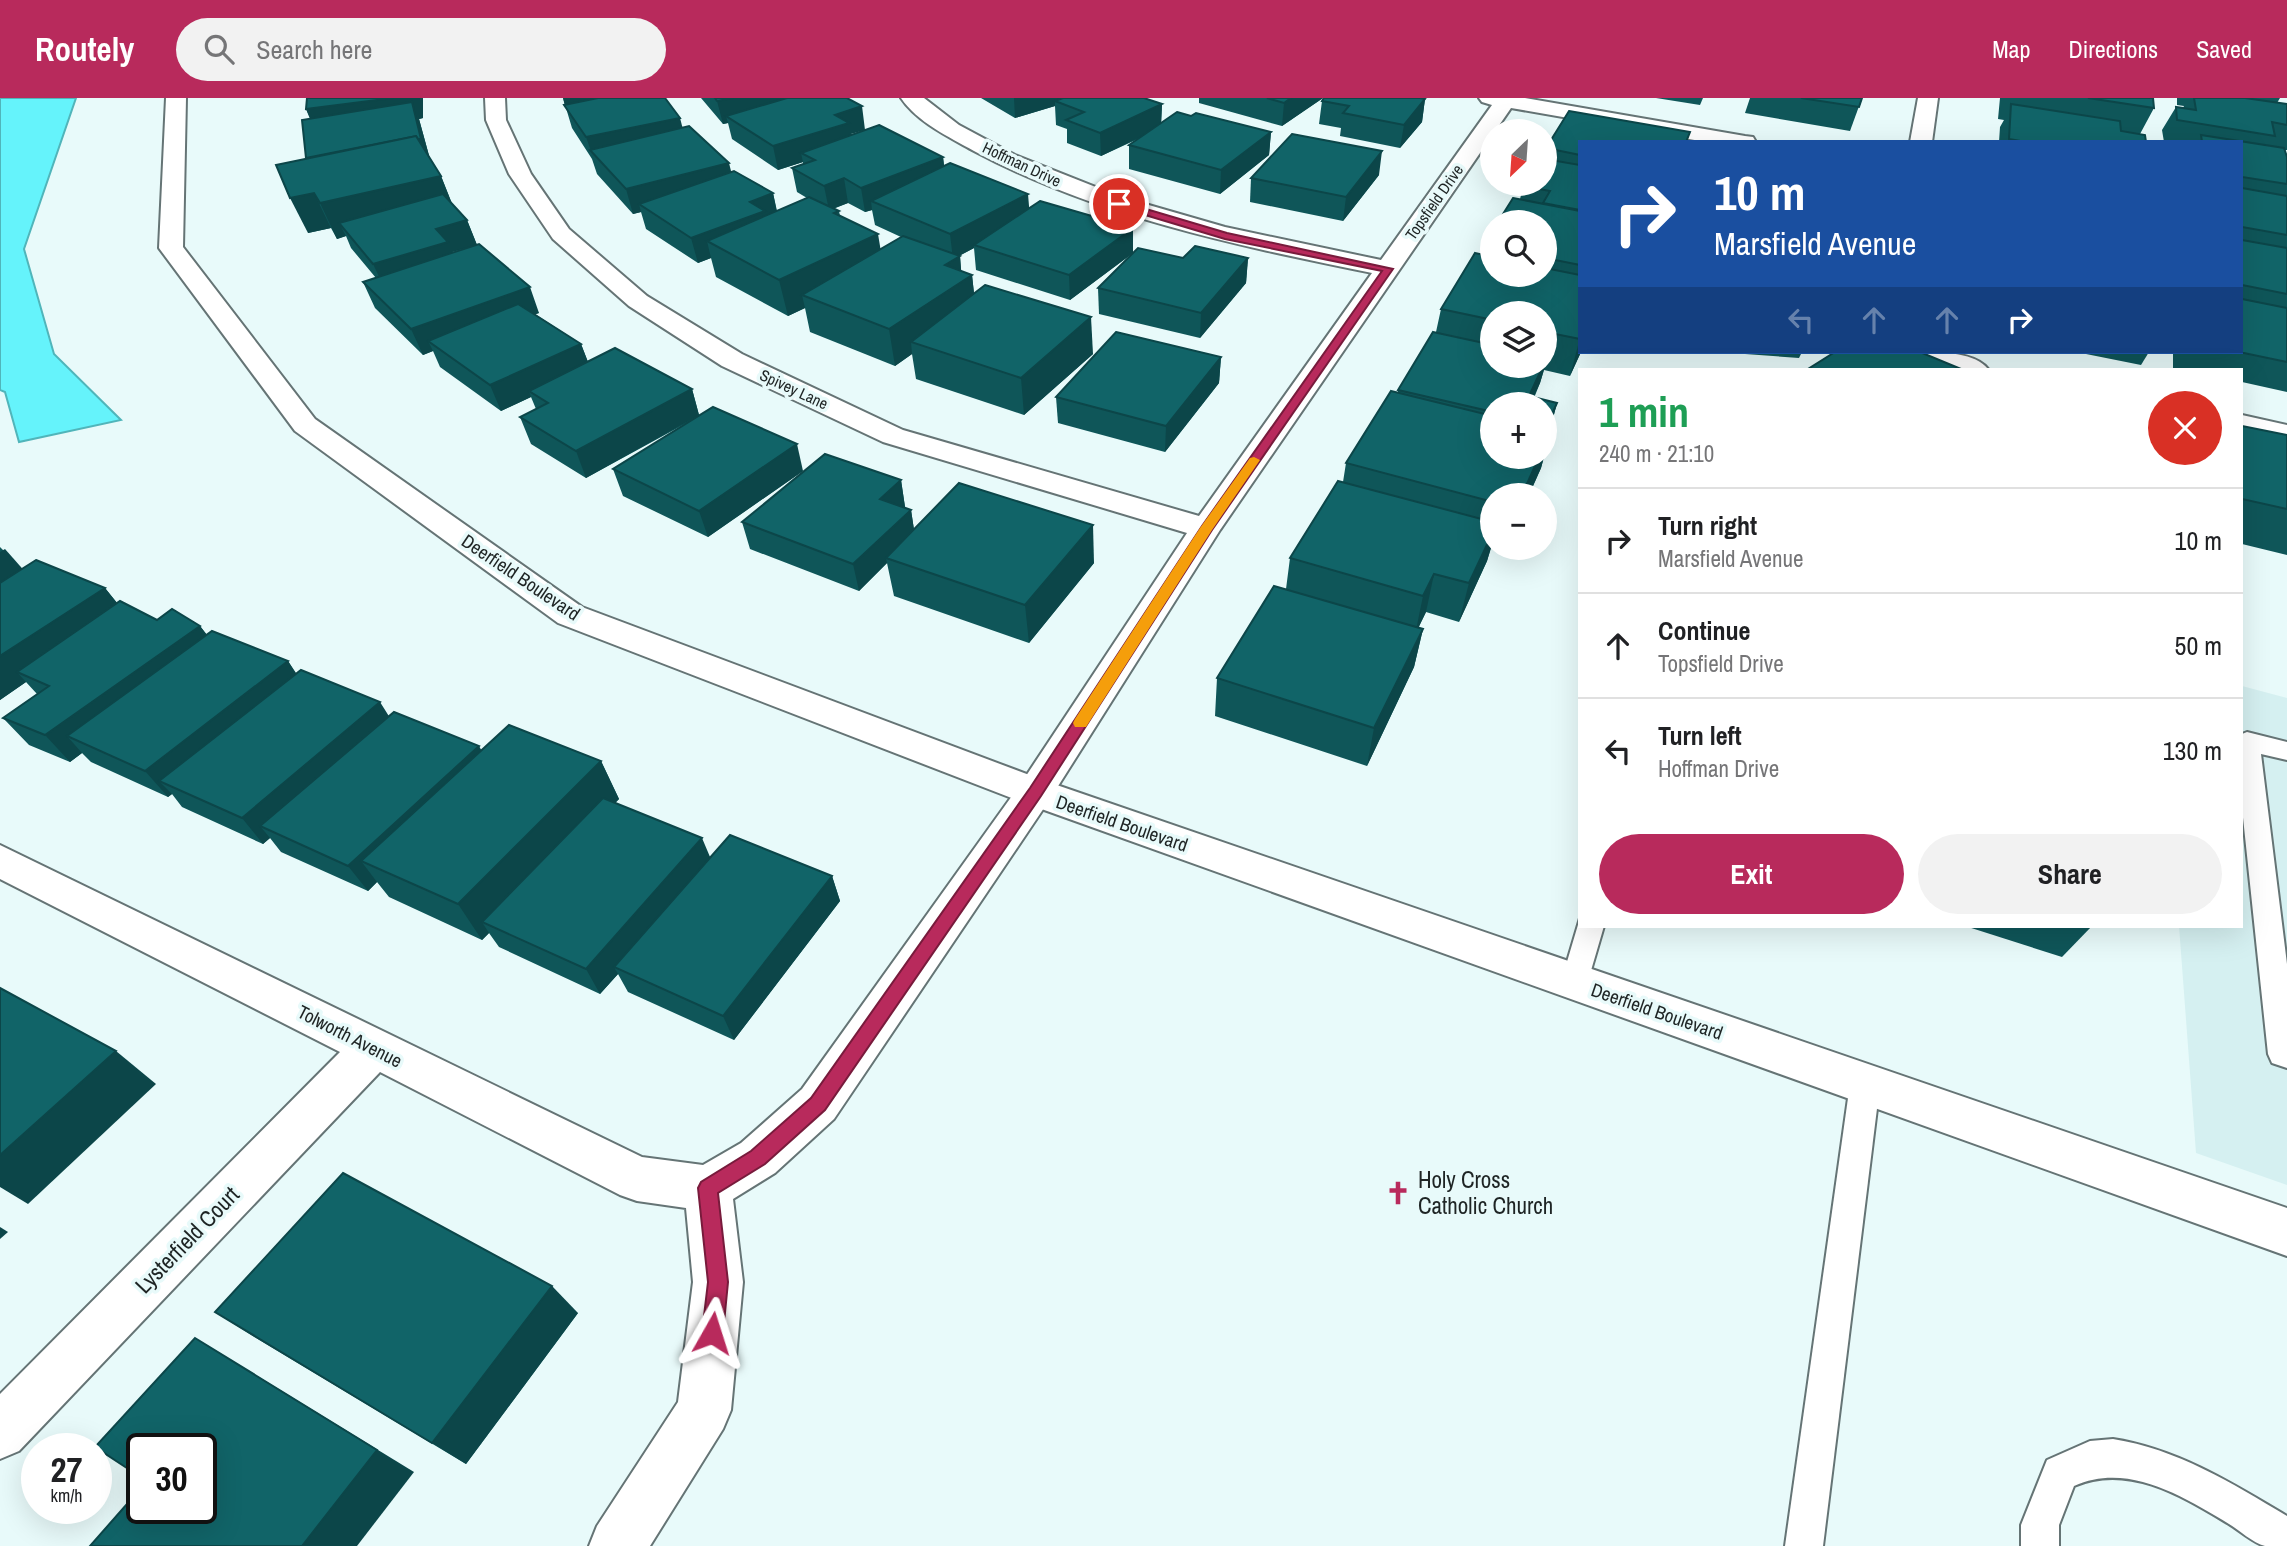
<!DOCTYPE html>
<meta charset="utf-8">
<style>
:root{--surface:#fff;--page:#f2f2f2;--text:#202124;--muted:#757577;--line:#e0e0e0;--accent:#b82a5c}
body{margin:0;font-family:"Archivo Narrow",sans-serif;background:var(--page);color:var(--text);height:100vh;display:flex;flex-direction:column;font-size:26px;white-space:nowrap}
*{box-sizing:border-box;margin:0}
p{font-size:23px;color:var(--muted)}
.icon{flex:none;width:38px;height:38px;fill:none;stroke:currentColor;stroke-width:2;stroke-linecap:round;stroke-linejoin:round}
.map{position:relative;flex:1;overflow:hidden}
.drawer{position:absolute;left:1578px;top:270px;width:665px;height:560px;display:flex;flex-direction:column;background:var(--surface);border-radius:0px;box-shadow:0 7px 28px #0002}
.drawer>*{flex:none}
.guide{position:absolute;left:1578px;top:42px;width:665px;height:214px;border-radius:0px;box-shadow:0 7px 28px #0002;background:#1a4fa0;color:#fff;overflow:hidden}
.needle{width:46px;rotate:205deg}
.controls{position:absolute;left:1480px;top:21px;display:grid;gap:14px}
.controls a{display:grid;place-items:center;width:77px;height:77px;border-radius:50%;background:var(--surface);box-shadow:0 7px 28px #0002;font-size:35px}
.speed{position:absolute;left:21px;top:1335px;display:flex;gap:14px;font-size:35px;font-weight:700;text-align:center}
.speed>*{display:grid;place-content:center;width:91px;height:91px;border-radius:50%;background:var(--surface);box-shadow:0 7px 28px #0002;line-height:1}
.speed small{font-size:18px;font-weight:400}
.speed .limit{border:4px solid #111;border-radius:10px;background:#fff;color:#111}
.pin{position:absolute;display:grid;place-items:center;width:60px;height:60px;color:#fff;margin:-30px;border:4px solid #fff;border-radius:50%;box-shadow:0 2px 7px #0007}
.me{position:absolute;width:77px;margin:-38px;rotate:6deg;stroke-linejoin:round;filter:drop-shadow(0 0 5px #0008)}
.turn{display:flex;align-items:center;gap:24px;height:147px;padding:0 21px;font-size:32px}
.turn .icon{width:91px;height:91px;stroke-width:2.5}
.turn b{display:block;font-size:49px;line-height:60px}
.lanes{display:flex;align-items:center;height:66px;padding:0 21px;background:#0003;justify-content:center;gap:35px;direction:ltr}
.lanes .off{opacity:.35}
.round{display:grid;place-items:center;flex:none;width:74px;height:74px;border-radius:37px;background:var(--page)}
.summary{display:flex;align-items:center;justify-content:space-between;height:119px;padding:0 21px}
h1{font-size:42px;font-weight:700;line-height:52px;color:#1e9e55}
.cta{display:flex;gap:14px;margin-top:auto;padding:14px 21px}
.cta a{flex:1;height:80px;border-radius:42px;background:var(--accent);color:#fff;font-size:28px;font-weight:700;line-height:80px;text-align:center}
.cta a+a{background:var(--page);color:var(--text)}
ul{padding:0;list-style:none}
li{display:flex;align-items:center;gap:21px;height:105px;padding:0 21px;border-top:2px solid var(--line)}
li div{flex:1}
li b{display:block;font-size:26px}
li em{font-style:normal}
header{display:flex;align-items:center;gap:42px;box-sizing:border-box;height:98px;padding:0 35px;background:var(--accent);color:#fff}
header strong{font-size:33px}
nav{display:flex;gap:38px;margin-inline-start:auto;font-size:24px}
.search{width:490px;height:63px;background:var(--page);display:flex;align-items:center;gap:18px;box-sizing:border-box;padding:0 24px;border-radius:38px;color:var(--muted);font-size:26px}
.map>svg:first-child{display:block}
.built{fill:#d5f0f1}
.water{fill:#65f3fb;stroke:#50b5ba;stroke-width:2}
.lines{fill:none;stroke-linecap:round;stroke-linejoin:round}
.service-casing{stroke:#657475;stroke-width:4}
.minor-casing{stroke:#657475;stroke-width:4}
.tertiary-casing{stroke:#657475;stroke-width:4}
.service{fill:#fff;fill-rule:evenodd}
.minor{fill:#fff;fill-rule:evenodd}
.tertiary{fill:#fff;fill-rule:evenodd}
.wall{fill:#0f5659;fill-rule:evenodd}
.shaded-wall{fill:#0c4649}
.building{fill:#116468;stroke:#0c4649;stroke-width:2}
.route{fill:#b82a5c;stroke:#781b3c;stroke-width:2}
.slow{fill:#f59e0b}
.labels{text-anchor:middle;stroke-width:7;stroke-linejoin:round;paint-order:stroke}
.far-street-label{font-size:16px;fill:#1e2424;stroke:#e8fafa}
.street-label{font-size:19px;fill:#1e2424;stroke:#e8fafa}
.near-poi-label{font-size:23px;fill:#1e2424;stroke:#e8fafa;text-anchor:start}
.near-street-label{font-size:23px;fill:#1e2424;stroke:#e8fafa}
</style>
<header>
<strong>Routely</strong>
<div class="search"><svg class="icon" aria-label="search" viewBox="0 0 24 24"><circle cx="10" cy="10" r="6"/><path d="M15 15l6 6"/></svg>Search here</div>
<nav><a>Map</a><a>Directions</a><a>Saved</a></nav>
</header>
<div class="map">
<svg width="2287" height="1448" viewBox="0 0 2287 1448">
<rect width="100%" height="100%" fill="#e8fafa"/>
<polygon class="built" points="2242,588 2287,600 2287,1087 2196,1055 2179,828 2242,828"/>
<polygon class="water" points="0,0 76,0 24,151 54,256 121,322 19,344 5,294 0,292"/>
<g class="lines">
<g class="service-casing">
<g id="service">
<polygon points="2247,634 2287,644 2287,662 2261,656 2287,866 2287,970 2272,965 2268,956 2242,710 2242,636"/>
<polygon points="1580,820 1580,828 1604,828 1585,893 1575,896 1565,893 1561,884"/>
<polygon points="1865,972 1876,976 1880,986 1823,1448 1785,1448 1850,986 1854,976"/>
<path d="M2113,1341C2177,1351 2232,1385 2287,1418V1448C2280,1448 2272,1448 2265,1448C2253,1445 2239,1432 2229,1426C2182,1398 2128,1364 2074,1388L2059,1427V1448H2021V1427L2047,1362L2090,1343Z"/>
</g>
</g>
<g class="minor-casing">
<g id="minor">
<path d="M485,0H505L506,22L531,76L569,131L647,198L742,256L903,332L1199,418L1372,175C1236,147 1098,119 974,53C949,39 917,24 901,0H924L959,27L1015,57L1121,99L1225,129L1381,162L1492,7L1482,4L1479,0H1525L1745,38L1753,39L1756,44H1706L1511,10L1220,432L1048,704L834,1021L775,1075L733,1101L743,1184L731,1312L723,1331L650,1448H589L597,1428L678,1304L693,1184L686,1110L637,1103L620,1097L380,974L19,1353L0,1361V1296L340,954L0,781V747L642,1059L703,1067L741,1045L802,991L1022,684L1187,435L883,344L722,268L629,208L553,141L509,76L486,22Z"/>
<polygon points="1918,0 1938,0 1932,44 1910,44"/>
<path d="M1925,254C1943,254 1976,255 1988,271C1966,272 1938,275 1925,254Z"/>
<polygon points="2242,317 2287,327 2287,345 2242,334"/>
</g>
</g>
<g class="tertiary-casing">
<polygon id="tertiary" points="166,0 186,0 183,149 315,321 582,509 1048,684 2287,1110 2287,1158 1022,704 558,525 295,333 159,150"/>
</g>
<use href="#service" class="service"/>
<use href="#minor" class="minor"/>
<use href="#tertiary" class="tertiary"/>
</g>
<g class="wall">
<polygon points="307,0 423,0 423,20 419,21 430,61 441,78 452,106 467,122 477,147 452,154 452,155 539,215 535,216 581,246 588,264 692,291 699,317 803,373 708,439 623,398 613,371 694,321 586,380 531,346 520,319 536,311 531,299 501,313 440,269 433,253 423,257 375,210 363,184 376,180 351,150 346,138 337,141 331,130 308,135 307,61 310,21 306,11"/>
<path d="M563,0L683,29L731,74L773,95L777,113L807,100L797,94L792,70L803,66V64L778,72L732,41L728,25L723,26L701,0H847L851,37L943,59L944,68L1029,110L1133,155L1070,202L976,172L974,150L959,158H960L961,173L972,177L974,196L1093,256L1024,317L916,281L912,256L895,268L810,234L805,210L788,218L716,179L711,160L698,165L646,131L641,114L633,116L597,76L592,61L572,30ZM848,105L865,114L872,112L875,127L901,139L881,151L840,118L839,113L833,111Z"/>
<polygon points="981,0 1144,0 1162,6 1161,25 1191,18 1271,34 1269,57 1220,96 1129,71 1129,47 1140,40 1101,58 1067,45 1067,31 1056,27 1055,8 1015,20"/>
<polygon points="1199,0 1323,0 1282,28 1199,5"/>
<polygon points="1656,0 1703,0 1700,7"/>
<polygon points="1750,0 1862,0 1850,33 1745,15"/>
<polygon points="2000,0 2153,0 2154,10 2140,36 2146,44 1999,44 2000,29 2004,22 1998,21"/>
<polygon points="2177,0 2280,0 2277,5 2287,6 2287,52 2285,52 2287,59 2287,294 2242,284 2242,271 2181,271 2173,270 2173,254 2242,254 2242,44 2164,44 2162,32 2176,9 2183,10 2184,8 2177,7"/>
<polygon points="1425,1 1422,24 1400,50 1340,38 1341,30 1319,26 1322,3"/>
<path d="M1569,13L1690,34L1687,44H1580L1581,254L1570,278L1544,272L1540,285L1534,300L1557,305L1550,332H1551L1545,355V306H1493V359H1544L1541,370L1529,397H1493V444L1487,463L1459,524L1426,514L1418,530L1423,531L1414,569L1367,668L1215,618L1217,580L1274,488L1286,491L1290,460L1338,383L1343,384L1346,365L1391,293L1398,295V292L1433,234H1436L1441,211L1475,155L1482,157L1484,147L1493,133V177H1545V124H1498L1513,100L1520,101L1524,86H1545L1546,50ZM1493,215H1545V268H1493Z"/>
<polygon points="1379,77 1343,123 1250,104 1251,80"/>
<polygon points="1183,160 1248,160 1246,185 1200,240 1099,216 1098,190"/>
<polygon points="1717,254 1802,254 1799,260"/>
<polygon points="2076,254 2149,254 2141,267"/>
<polygon points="1221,259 1219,285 1165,354 1058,325 1056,299"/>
<polygon points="2242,328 2287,337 2287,457 2242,446"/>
<polygon points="901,382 905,409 905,410 911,412 914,432 1094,465 1029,545 894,498 887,465 859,493 750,451 742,424"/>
<polygon points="0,449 22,471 105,490 117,505 157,522 200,528 207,537 288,563 296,576 389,618 481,653 601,663 619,701 615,705 710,759 832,778 840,803 734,942 628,894 618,876 600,896 499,849 489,835 482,842 389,799 377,784 368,793 281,754 270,740 263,746 182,709 172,696 168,699 91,664 82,655 70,664 29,647 3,620 37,596 26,584 0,602"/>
<polygon points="1965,828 2092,828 2062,859"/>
<polygon points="215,1214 578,1215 466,1366 256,1240"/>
</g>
<g class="shaded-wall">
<polygon points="393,0 423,0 423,20 419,21 431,65 317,35 306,11"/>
<polygon points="563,0 654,0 565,8"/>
<polygon points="733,0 842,0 726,18 728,25 723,26 717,3"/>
<polygon points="1014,0 1083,0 1055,3 1055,8 1015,20"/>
<polygon points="1291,0 1323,0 1282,28 1284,5"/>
<polygon points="1425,1 1422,24 1400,50 1404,27"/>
<polygon points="1162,6 1161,29 1101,58 1100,35"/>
<polygon points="862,8 865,32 851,36 853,48 801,55 803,64 778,72 773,48 835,17"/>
<polygon points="680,20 686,43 591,53 586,39"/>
<polygon points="1271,34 1269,57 1220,96 1221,72"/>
<polygon points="1382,53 1379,77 1343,123 1346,99"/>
<polygon points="943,59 946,83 871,103 872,112 865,114 861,90"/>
<polygon points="729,65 735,89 639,106 641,114 633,116 626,91"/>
<polygon points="441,78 455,113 339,125 346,138 337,141 320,105"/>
<polygon points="844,80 848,105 829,112 824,88"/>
<polygon points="314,95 331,130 308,135 290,100"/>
<polygon points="773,95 778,120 707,143 711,160 698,165 691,140 750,104"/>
<polygon points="1028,96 1030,120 974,147 974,150 953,161 950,136"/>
<polygon points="467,122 477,147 452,154 458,169 385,191 373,166 436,131"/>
<polygon points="1133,130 1133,155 1070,202 1069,177"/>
<polygon points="878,136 884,172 802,197 805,210 788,218 779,182"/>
<polygon points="960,158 962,183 972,177 976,213 911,244 912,256 895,268 889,231 945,167"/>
<polygon points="1248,160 1246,185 1200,240 1201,215"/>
<polygon points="530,189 539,215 439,251 428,243 433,253 423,257 411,231"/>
<polygon points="1091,219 1093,256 1024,317 1021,280"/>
<polygon points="1580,240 1581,254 1570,278"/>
<polygon points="581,246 591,272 529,293 531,299 501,313 490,287"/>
<polygon points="1221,259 1219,285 1165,354 1166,328"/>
<polygon points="1543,268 1545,268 1540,285 1530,306 1529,298"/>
<polygon points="692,291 699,317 586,380 576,353"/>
<polygon points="1557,305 1550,331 1545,333 1547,327"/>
<polygon points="1551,332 1545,355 1545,346"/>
<polygon points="797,346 803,373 708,439 699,413"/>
<polygon points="1539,359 1544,359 1541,370 1529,397 1522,397"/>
<polygon points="901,382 905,409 885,428 880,401"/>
<polygon points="911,412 915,438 886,460 887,465 859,493 853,466"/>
<polygon points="1093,427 1094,465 1029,545 1025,507"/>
<polygon points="1493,434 1493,442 1487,463 1459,524 1469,485"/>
<polygon points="5,451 28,477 0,495 0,454"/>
<polygon points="1434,476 1426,514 1415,537 1423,498"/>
<polygon points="105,490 126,516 17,574 26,584 0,602 0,558"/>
<polygon points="200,528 220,554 67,638 82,655 70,664 45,637"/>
<polygon points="1423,531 1414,569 1367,668 1374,630"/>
<polygon points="288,563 306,590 159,683 172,696 168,699 145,673"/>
<polygon points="380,604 397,631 260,728 270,740 263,746 242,720"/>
<polygon points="479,648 494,675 361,763 377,784 368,793 348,768"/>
<polygon points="601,663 619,701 494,830 482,824 489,835 482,842 458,806"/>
<polygon points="702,740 713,766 614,869 618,876 600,896 586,871"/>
<polygon points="832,778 840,803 734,942 723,918"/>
<polygon points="116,953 156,986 28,1106 0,1089 0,1057"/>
<polygon points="0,1129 8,1134 0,1141"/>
<polygon points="552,1188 578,1215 466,1366 432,1345"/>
<polygon points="195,1240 414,1374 357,1448 302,1448"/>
</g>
<g class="building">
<polygon points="307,0 393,0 306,11"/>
<polygon points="598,0 665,0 680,20 586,39 564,7"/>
<polygon points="715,0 733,0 717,3"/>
<polygon points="787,0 847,0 862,8 835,17 849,25 773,48 726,18"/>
<polygon points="1063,0 1144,0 1162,6 1100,35 1066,22 1084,14 1055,3"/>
<polygon points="1267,0 1291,0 1284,5"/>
<polygon points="1324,0 1420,0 1425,1 1404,27 1343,15 1349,8 1322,3"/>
<polygon points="1801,0 1862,0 1859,9"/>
<polygon points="2088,0 2153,0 2154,10"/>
<polygon points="2194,0 2245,0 2287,6 2287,27 2272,24 2275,38 2177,22 2176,9 2196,12"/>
<polygon points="412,4 421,41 418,41 416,38 306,60 302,22"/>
<polygon points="2011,6 2120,23 2121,33 2145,37 2146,44 2026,44 2009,41"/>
<polygon points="1569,13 1690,34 1686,44 1580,44 1580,57 1546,50"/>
<polygon points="1177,14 1191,18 1196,15 1271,34 1221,72 1129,47"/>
<polygon points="879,27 943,59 861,90 844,80 824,88 792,70 815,62 801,55"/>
<polygon points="689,28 729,65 626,91 590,52"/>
<polygon points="1292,36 1382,53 1346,99 1251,80"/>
<polygon points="2201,37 2284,50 2287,59 2287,86 2242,79 2242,44 2202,44"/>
<polygon points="416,38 441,78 320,105 314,95 290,100 276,67"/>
<polygon points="1545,61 1580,67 1580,112 1543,105 1550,93 1523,88 1524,86 1545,86"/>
<polygon points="950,65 1028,96 950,136 871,103"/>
<polygon points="734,73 773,95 750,104 765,113 691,140 639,106"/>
<polygon points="2242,90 2287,98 2287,137 2242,129"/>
<polygon points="443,96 467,122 436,131 448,144 373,166 339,125"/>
<polygon points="809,99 839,113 834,115 878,136 779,182 707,143"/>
<polygon points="1513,100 1580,113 1580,167 1545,160 1545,124 1498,124"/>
<polygon points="1040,103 1133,130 1069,177 974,147"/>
<polygon points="1493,133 1493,149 1484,147"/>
<polygon points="903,138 960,158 945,167 972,177 889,231 802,197"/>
<polygon points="2242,142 2287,150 2287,196 2242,187"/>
<polygon points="479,146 530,189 411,231 363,184"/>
<polygon points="1195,148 1248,160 1201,215 1098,190 1138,150 1183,160"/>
<polygon points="1475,155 1493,159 1493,177 1545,177 1545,170 1580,177 1580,241 1545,234 1545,215 1493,215 1493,222 1441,211"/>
<polygon points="985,187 1091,219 1021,280 911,244"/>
<polygon points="2242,201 2287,210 2287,264 2239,254 2242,254"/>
<polygon points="518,206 581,246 490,287 428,243"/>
<polygon points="1116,234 1221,259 1166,328 1056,299"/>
<polygon points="1433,234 1493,247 1493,268 1543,268 1529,298 1557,305 1547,327 1545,327 1545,306 1493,306 1493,314 1398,292"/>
<polygon points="615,250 692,291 576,353 520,319 548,305 529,293"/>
<polygon points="1835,254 1920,254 1961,271 1808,271"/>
<polygon points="1391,293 1493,318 1493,359 1539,359 1522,397 1493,397 1493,404 1346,365"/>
<polygon points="713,309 797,346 699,413 613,371"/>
<polygon points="2242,328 2287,337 2287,411 2242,401"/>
<polygon points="1545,331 1551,332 1545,346"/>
<polygon points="825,356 901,382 880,401 911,412 853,466 742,424"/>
<polygon points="1338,383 1493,424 1493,434 1469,485 1434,476 1423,498 1290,460"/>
<polygon points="959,385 1093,427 1025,507 886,460"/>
<polygon points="36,462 105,490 0,558 0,485"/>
<polygon points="1274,488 1423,531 1374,630 1217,580"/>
<polygon points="120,503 157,522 172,511 200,528 45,637 3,620 49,588 17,574"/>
<polygon points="212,533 288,563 145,673 67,638"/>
<polygon points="301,572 380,604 242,720 159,683"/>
<polygon points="394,614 479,648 348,768 260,728"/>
<polygon points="509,627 601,663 458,806 361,763"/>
<polygon points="603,700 702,740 586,871 482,824"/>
<polygon points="730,737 832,778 723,918 614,869"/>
<polygon points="0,890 116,953 0,1057"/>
<polygon points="343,1075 552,1188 432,1345 215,1214"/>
<polygon points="195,1240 377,1352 302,1448 90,1448 142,1389 142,1410 201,1410 201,1351 142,1351 142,1380 95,1349"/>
</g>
<polygon class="route" points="1119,103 1227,135 1393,171 1212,432 1041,698 825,1012 765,1066 718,1095 728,1184 723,1235 720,1242 712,1246 705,1242 702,1235 708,1184 698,1090 701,1084 751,1053 811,1000 1030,690 1202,428 1382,173 1225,141 1115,108 1115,104"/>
<polygon class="slow" points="1254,359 1260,362 1212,432 1086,629 1075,629 1073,625 1075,621 1200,430 1250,360"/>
<defs>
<g id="church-bare" transform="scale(1.89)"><path d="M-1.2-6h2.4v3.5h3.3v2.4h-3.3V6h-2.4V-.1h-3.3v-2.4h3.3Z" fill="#b82a5c" stroke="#e8fafa" stroke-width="2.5" paint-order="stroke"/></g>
</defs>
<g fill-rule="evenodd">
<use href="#church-bare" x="1398" y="1095"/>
</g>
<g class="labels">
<g class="far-street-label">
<text transform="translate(1022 66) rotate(25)" y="6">Hoffman Drive</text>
<text transform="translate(1434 104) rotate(-55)" y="6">Topsfield Drive</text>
<text transform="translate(794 291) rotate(25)" y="6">Spivey Lane</text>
</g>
<g class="street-label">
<text transform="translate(521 479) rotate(34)" y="7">Deerfield Boulevard</text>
<text transform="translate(1122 725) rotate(19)" y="7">Deerfield Boulevard</text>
<text transform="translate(1657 913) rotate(19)" y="7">Deerfield Boulevard</text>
<text transform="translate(350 938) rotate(27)" y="7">Tolworth Avenue</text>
</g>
<g class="near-poi-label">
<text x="1418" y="1090">Holy Cross<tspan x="1418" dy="26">Catholic Church</tspan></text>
</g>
<g class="near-street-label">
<text transform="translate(187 1142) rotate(-46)" y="8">Lysterfield Court</text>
</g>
</g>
</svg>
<div class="controls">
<a><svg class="needle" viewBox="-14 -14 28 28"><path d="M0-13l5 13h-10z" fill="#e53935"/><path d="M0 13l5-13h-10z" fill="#757577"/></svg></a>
<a><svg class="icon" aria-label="search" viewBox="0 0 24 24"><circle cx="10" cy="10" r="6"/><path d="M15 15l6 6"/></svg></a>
<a><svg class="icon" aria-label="layers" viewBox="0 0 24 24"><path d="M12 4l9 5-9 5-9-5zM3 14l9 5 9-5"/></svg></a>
<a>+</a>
<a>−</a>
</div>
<div class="speed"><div>27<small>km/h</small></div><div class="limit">30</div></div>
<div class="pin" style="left:1119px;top:106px;background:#d93025"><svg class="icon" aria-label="arrive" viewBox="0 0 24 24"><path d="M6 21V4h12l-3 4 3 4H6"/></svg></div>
<svg class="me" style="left:712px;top:1235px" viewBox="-20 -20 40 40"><path d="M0-17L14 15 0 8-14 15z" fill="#b82a5c" stroke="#fff" stroke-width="4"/></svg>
<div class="guide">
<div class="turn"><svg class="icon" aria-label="right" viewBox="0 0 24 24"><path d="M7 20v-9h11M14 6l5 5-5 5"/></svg><div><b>10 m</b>Marsfield Avenue</div></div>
<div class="lanes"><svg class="icon off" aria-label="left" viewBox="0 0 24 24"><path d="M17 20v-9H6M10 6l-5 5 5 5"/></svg><svg class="icon off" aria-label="ahead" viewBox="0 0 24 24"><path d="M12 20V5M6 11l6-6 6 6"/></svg><svg class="icon off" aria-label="ahead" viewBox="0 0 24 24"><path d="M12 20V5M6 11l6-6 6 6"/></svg><svg class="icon" aria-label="right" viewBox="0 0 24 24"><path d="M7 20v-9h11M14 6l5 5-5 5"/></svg></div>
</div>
<section class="drawer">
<div class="summary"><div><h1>1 min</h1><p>240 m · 21:10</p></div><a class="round" style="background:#d93025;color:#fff"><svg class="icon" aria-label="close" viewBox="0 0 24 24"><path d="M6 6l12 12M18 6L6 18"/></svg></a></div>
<ul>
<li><svg class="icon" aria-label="right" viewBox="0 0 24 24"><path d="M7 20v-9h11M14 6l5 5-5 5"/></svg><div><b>Turn right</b><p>Marsfield Avenue</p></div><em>10 m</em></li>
<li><svg class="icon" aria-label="ahead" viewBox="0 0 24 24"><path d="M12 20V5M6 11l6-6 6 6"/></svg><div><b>Continue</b><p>Topsfield Drive</p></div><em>50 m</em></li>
<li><svg class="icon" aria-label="left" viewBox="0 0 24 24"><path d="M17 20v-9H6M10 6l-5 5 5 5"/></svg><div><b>Turn left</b><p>Hoffman Drive</p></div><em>130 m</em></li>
</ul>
<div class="cta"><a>Exit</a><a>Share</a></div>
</section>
</div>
